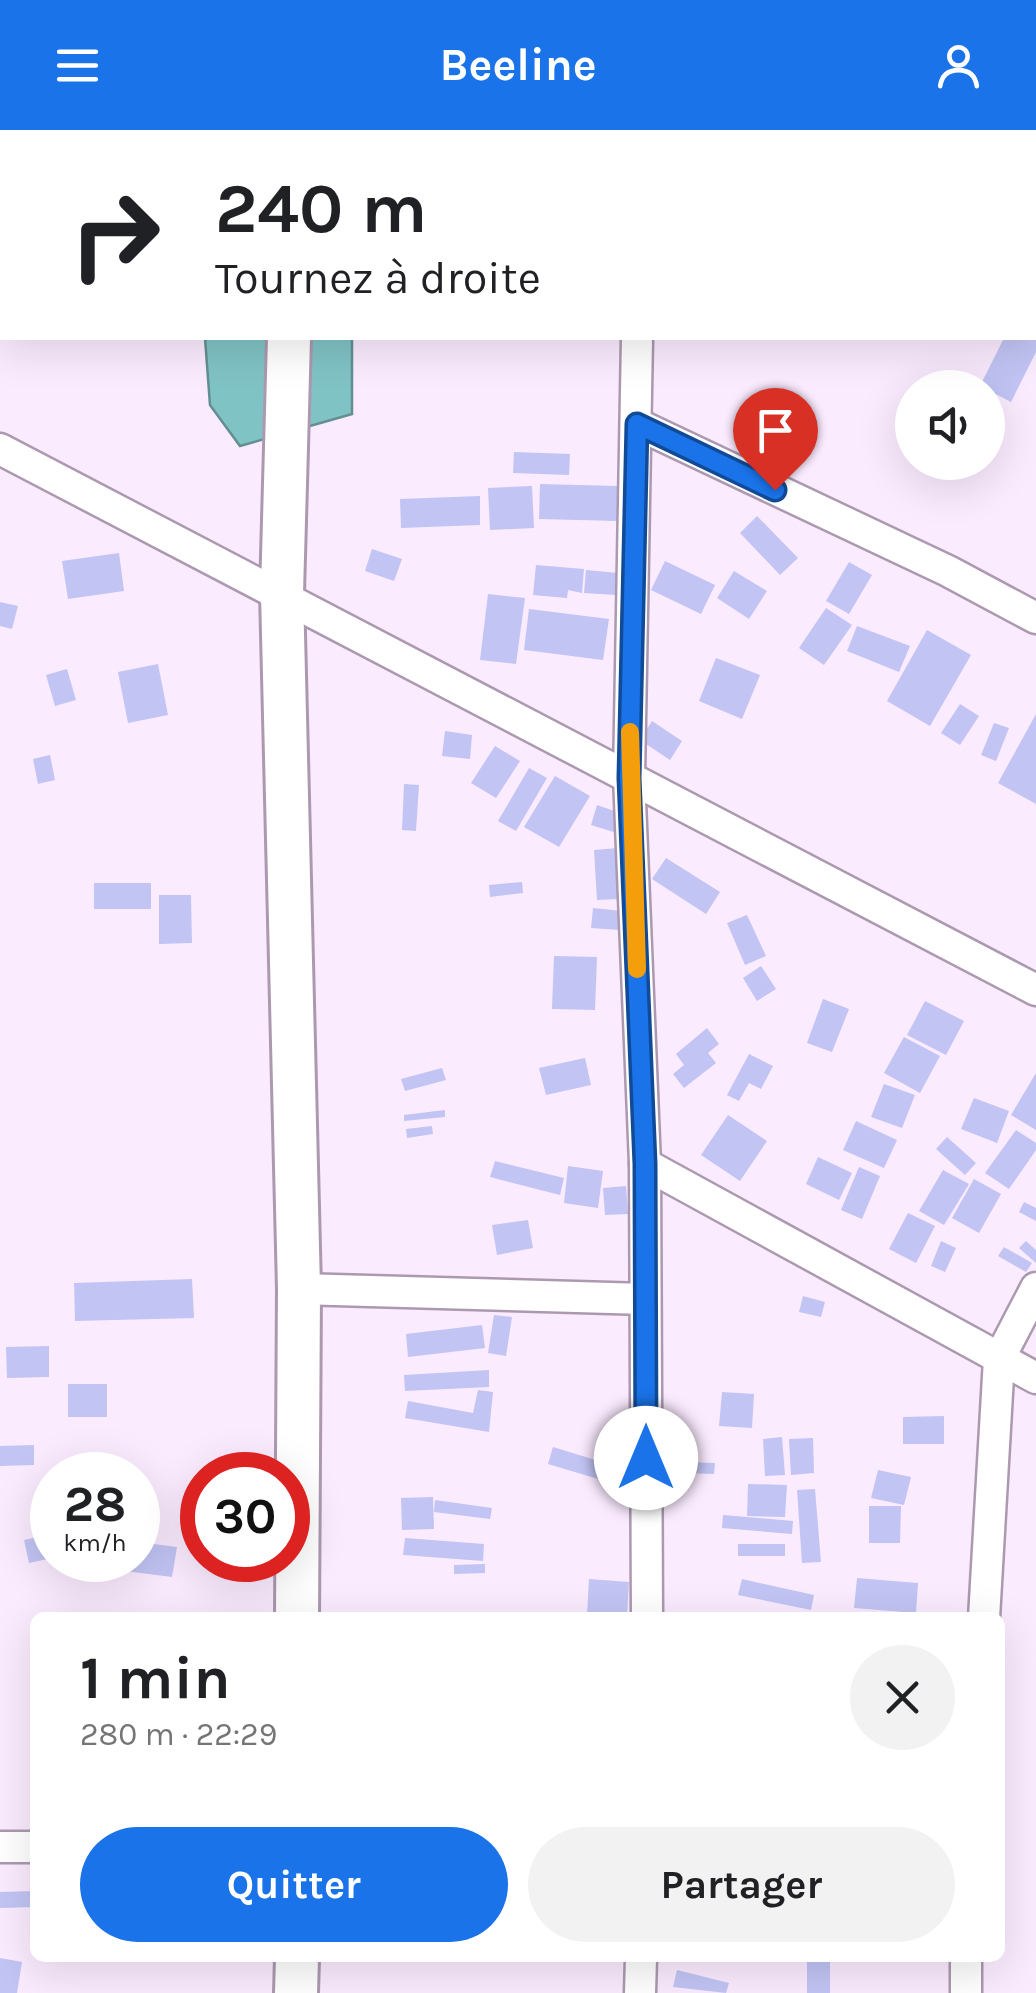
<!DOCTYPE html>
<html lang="fr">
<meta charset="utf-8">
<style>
:root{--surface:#fff;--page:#f2f2f2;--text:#202124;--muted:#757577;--accent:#1a73e8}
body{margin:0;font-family:Karla,sans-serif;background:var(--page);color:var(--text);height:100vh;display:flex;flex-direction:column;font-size:38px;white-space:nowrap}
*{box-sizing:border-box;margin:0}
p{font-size:32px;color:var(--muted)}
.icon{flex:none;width:55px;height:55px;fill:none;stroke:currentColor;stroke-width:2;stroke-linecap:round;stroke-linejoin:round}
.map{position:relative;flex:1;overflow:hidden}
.drawer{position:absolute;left:30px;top:1482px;width:975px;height:350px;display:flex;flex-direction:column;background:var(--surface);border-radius:15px;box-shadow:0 10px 40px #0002}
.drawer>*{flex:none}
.top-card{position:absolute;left:0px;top:0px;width:1038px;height:210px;box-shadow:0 10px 40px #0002;background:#fff;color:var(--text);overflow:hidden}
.fabs{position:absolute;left:895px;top:240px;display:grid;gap:20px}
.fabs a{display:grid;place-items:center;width:110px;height:110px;border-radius:50%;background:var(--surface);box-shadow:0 10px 40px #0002;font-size:50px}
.speed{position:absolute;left:30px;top:1322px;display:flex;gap:20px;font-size:50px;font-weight:700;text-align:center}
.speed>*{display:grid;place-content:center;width:130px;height:130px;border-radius:50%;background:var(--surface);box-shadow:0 10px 40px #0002;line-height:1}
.speed small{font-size:25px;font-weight:400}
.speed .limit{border:15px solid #d22;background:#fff;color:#111}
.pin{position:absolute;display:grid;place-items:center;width:85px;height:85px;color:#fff;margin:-102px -42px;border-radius:50% 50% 50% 0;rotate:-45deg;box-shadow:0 0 10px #0007}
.pin .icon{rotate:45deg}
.me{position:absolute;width:110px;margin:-55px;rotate:0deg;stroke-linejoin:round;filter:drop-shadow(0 0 8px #0008)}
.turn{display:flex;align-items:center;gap:35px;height:210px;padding:0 50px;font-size:45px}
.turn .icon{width:130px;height:130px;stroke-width:2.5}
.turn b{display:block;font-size:70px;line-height:85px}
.round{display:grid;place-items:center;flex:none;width:105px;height:105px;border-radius:52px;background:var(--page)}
.head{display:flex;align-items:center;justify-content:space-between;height:170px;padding:0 50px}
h1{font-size:60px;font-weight:700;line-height:75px}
.button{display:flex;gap:20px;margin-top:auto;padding:20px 50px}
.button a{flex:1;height:115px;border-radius:60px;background:var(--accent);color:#fff;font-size:40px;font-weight:700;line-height:115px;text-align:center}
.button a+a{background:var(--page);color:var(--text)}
header{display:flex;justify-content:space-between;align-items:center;height:130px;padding:0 50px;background:var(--accent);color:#fff;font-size:45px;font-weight:700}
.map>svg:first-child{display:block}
.water{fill:#80c3c5;stroke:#638f94;stroke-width:2.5}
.building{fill:#c2c4f4}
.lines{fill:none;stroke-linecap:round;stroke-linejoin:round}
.street-casing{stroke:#ac99b0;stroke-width:35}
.secondary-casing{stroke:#ac99b0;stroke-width:48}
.street{stroke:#fff;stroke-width:30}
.secondary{stroke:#fff;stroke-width:42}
.route-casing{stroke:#114b97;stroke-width:25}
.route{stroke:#1a73e8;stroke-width:18}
.slow{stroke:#f59e0b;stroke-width:18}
</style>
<header><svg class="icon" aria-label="menu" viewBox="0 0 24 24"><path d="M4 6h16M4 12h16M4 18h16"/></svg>Beeline<svg class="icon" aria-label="person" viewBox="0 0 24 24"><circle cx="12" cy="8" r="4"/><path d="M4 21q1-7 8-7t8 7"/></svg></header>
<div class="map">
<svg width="1036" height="1863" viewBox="0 0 1036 1863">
<rect width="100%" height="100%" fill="#fbebff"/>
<polygon class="water" points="205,208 352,208 352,284 240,316 210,275"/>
<g class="building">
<polygon points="1004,208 1036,208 1036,222 1011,272 980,256"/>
<polygon points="514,322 570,324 569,345 513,343"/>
<polygon points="540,354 617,356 617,391 539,389"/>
<polygon points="532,356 534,398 490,400 488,358"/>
<polygon points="480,366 480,395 401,398 400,369"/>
<polygon points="757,386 798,428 780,445 740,403"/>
<polygon points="372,419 402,429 394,451 365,441"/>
<polygon points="119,423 124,461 68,469 62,431"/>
<polygon points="665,431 715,455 701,484 651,460"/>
<polygon points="849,432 872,445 849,484 826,471"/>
<polygon points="536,435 584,439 582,463 568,460 567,468 533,465"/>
<polygon points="586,440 618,443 616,465 584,463"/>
<polygon points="734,441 767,461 749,489 717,468"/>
<polygon points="488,464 525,468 516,534 480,530"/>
<polygon points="0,472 18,476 12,499 0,496"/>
<polygon points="826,478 852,495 824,535 799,518"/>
<polygon points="529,479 609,489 603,530 524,520"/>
<polygon points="857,496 910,516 899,542 847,521"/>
<polygon points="927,500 971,525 930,596 887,571"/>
<polygon points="716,528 760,545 742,589 699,571"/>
<polygon points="158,534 168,585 128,593 118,542"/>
<polygon points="67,539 76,570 55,576 46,545"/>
<polygon points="960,574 979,586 960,615 941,603"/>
<polygon points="1036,584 1036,674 998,653"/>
<polygon points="652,591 682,611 670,630 640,610"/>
<polygon points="994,593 1009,598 996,631 981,625"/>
<polygon points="445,601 472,605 470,629 442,626"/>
<polygon points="495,616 520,631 496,668 471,653"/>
<polygon points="50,625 55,650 38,654 33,629"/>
<polygon points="529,638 547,648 516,701 498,691"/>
<polygon points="555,646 590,666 559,717 524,697"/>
<polygon points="404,654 419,655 416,701 402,700"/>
<polygon points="597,675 623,684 617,703 591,695"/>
<polygon points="618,718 621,769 597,770 594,720"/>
<polygon points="666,728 720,762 706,784 652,749"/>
<polygon points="522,752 523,763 490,767 489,755"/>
<rect x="94" y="753" width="57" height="26"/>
<polygon points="159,765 191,765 192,813 159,814"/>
<polygon points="593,778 622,781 620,800 591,798"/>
<polygon points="747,785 766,826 745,835 727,793"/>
<polygon points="554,826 597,827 595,880 552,879"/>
<polygon points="761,836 776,859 757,871 743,848"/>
<polygon points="823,869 849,879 832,922 807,913"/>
<polygon points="925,871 964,891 946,925 907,905"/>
<polygon points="707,898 719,914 708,923 716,933 684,958 673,944 684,935 676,924"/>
<polygon points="904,907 940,926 920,963 884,943"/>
<polygon points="749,924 773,936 761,959 749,953 739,971 727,965"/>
<polygon points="585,928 591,955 546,965 539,938"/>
<polygon points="442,938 446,950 405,961 401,949"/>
<polygon points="1036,943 1036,1000 1011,985"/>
<polygon points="884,954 915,965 902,998 871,987"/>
<polygon points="974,968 1009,981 997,1013 961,999"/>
<polygon points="445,980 445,987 404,991 404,985"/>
<polygon points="728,985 767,1011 740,1051 701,1025"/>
<polygon points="856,991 897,1010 884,1038 843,1020"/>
<polygon points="432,996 433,1004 407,1008 406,999"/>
<polygon points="1016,1000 1036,1013 1036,1020 1009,1059 985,1043"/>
<polygon points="947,1007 976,1033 965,1045 936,1019"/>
<polygon points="818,1027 852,1043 839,1070 806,1054"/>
<polygon points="495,1031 564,1048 560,1065 490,1047"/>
<polygon points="568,1036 603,1041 598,1078 564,1073"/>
<polygon points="859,1037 880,1046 862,1089 841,1080"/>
<polygon points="943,1040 969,1054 944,1095 919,1081"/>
<polygon points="974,1049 1001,1064 979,1103 952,1088"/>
<polygon points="626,1056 628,1084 605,1085 603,1058"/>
<polygon points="1024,1072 1036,1078 1036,1091 1019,1082"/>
<polygon points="908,1083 935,1096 916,1133 889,1119"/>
<polygon points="528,1090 533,1118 497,1125 492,1095"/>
<polygon points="941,1111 956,1118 945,1142 931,1136"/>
<polygon points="1026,1111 1036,1120 1036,1133 1019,1118"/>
<polygon points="1004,1117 1032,1133 1026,1142 998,1126"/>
<polygon points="192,1149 194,1188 75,1191 74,1153"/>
<polygon points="803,1166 825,1172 821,1187 799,1182"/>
<polygon points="494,1185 512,1187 506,1226 488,1223"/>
<polygon points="482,1195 485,1218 408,1227 406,1204"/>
<polygon points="49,1216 49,1247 7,1248 6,1217"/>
<polygon points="489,1240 489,1257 405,1261 404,1245"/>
<rect x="68" y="1254" width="39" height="33"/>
<polygon points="478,1260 493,1262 489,1302 405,1288 408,1271 473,1283"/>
<polygon points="722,1262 754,1264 752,1298 719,1296"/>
<polygon points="944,1286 944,1314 903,1314 903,1287"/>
<polygon points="782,1307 785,1345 765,1346 763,1309"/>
<polygon points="813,1308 814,1343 791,1345 789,1309"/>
<polygon points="34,1315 34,1335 0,1336 0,1316"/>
<polygon points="553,1317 602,1332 598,1349 548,1334"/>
<polygon points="685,1332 715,1333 714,1344 685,1343"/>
<polygon points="878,1340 911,1347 904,1375 871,1368"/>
<polygon points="748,1354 787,1355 785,1387 747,1386"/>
<polygon points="815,1359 821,1432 802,1433 797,1360"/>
<polygon points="433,1367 434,1399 402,1400 401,1368"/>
<polygon points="435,1370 492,1378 490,1389 434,1382"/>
<polygon points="869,1376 901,1376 900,1413 869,1413"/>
<polygon points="723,1385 793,1391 792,1404 722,1398"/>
<polygon points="52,1404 52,1428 29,1433 24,1410"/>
<polygon points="405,1408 484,1414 483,1431 403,1425"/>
<polygon points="138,1412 177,1417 172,1447 118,1440 119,1430 138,1430"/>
<rect x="738" y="1414" width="47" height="12"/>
<polygon points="485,1434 485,1443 454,1444 454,1435"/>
<polygon points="857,1448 918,1453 916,1483 854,1478"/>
<polygon points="589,1449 629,1452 627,1487 587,1485"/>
<polygon points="742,1449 814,1465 811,1480 738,1465"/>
<polygon points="35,1761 35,1777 0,1778 0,1762"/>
<polygon points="0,1828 22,1832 17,1863 0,1863"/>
<rect x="807" y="1828" width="23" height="35"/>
<polygon points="677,1840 729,1853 726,1863 673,1857"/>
</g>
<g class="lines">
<g class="street-casing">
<g id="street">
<polyline points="636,0 636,2"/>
<polyline points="955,2 955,0"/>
<polyline points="1035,153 1036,153"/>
<polyline points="637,208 629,647 645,1034 647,1488"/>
<polyline points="637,294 948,441 1036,488"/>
<polyline points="0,319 1036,860"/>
<polyline points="645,1034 1036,1248"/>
<polyline points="299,1159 645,1169"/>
<polyline points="984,1488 999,1229 1036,1158"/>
<polyline points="0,1717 35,1717"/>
<polyline points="966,1828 966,1863"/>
<polyline points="640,1863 641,1828"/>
</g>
</g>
<g class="secondary-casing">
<g id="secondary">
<polyline points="296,2 296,0"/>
<polyline points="289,208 282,463 299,1159 297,1488"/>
<polyline points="296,1863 297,1828"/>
</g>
</g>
<use href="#street" class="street"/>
<use href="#secondary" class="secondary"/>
</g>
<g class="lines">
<g class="route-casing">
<polyline id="route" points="646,1328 645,1034 629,648 637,294 775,360"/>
</g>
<use href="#route" class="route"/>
<polyline class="slow" points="630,602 637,839"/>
</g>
</svg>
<div class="fabs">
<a><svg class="icon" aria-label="sound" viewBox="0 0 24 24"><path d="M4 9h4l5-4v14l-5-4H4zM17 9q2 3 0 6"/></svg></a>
</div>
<div class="speed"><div>28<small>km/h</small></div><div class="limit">30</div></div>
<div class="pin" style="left:775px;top:360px;background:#d93025"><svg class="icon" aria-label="arrive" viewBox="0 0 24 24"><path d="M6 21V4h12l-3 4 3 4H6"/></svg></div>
<svg class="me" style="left:646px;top:1328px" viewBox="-20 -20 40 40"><circle r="19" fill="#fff"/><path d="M0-13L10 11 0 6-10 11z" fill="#1a73e8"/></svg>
<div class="top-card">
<div class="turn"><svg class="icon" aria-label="right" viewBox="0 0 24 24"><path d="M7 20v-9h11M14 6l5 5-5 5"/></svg><div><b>240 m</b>Tournez à droite</div></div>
</div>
<section class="drawer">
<div class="head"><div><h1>1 min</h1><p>280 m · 22:29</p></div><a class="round"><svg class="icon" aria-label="close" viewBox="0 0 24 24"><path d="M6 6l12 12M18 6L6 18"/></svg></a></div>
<div class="button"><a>Quitter</a><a>Partager</a></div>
</section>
</div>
